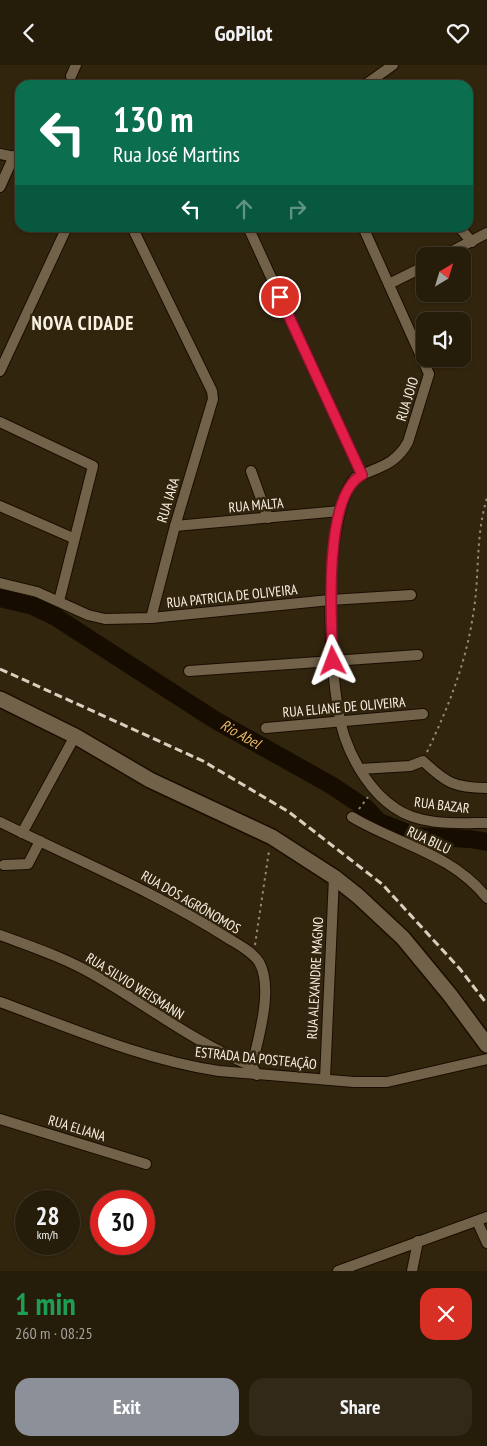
<!DOCTYPE html>
<meta charset="utf-8">
<style>
:root{--surface:#261c0a;--page:#322918;--text:#f1f3f6;--muted:#a4a19c;--line:#423a2b;--accent:#8c9099}
body{margin:0;font-family:"PT Sans Narrow",sans-serif;background:var(--page);color:var(--text);height:100vh;display:flex;flex-direction:column;font-size:19px;white-space:nowrap}
*{box-sizing:border-box;margin:0}
p{font-size:16px;color:var(--muted)}
.icon{flex:none;width:28px;height:28px;fill:none;stroke:currentColor;stroke-width:2;stroke-linecap:round;stroke-linejoin:round}
.map{position:relative;height:1206px;overflow:hidden}
.sheet{display:flex;flex-direction:column;background:var(--surface);flex:1}
.sheet>*{flex:none}
.banner{position:absolute;left:15px;top:15px;width:458px;height:152px;border-radius:15px;box-shadow:0 1px 4px #0004,0 0 0 1px var(--line);background:#0b6e4f;color:#fff;overflow:hidden}
.needle{width:32px;rotate:38deg}
.fabs{position:absolute;left:416px;top:182px;display:grid;gap:10px}
.fabs a{display:grid;place-items:center;width:55px;height:55px;border-radius:10px;background:var(--surface);box-shadow:0 1px 4px #0004,0 0 0 1px var(--line);font-size:25px}
.speed{position:absolute;left:15px;top:1125px;display:flex;gap:10px;font-size:25px;font-weight:700;text-align:center}
.speed>*{display:grid;place-content:center;width:65px;height:65px;border-radius:50%;background:var(--surface);box-shadow:0 1px 4px #0004,0 0 0 1px var(--line);line-height:1}
.speed small{font-size:12px;font-weight:400}
.speed .limit{border:8px solid #d22;background:#fff;color:#111}
.pin{position:absolute;display:grid;place-items:center;width:42px;height:42px;color:#fff;margin:-21px;border:2px solid #fff;border-radius:50%;box-shadow:0 1px 5px #0007}
.me{position:absolute;width:55px;margin:-28px;rotate:357deg;stroke-linejoin:round;filter:drop-shadow(0 0 4px #0008)}
.turn{display:flex;align-items:center;gap:18px;height:105px;padding:0 15px;font-size:22px}
.turn .icon{width:65px;height:65px;stroke-width:2.5}
.turn b{display:block;font-size:35px;line-height:42px}
.lanes{display:flex;align-items:center;height:48px;padding:0 15px;background:#0003;justify-content:center;gap:25px;direction:ltr}
.lanes .off{opacity:.35}
.round{display:grid;place-items:center;flex:none;width:52px;height:52px;border-radius:15px;background:var(--page)}
.headline{display:flex;align-items:center;justify-content:space-between;height:85px;padding:0 15px}
h1{font-size:30px;font-weight:700;line-height:38px;color:#1e9e55}
.cta{display:flex;gap:10px;margin-top:auto;padding:10px 15px}
.cta a{flex:1;height:58px;border-radius:15px;background:var(--accent);color:#fff;font-size:20px;font-weight:700;line-height:58px;text-align:center}
.cta a+a{background:var(--page);color:var(--text)}
header{display:flex;justify-content:space-between;align-items:center;height:65px;padding:0 15px;background:var(--surface);font-size:22px;font-weight:700}
.map>svg:first-child{display:block}
.lines{fill:none;stroke-linecap:round;stroke-linejoin:round}
.river{stroke:#160c00;stroke-width:18}
.minor-casing{stroke:#1a0d00;stroke-width:12}
.secondary-casing{stroke:#1a0d00;stroke-width:18}
.path{stroke:#958a78;stroke-width:2;stroke-dasharray:2.5 4;stroke-linecap:butt}
.minor{stroke:#72624a;stroke-width:10}
.secondary{stroke:#72624a;stroke-width:15}
.rail{stroke:#d8cfbf;stroke-width:3;stroke-dasharray:8 4;stroke-linecap:butt}
.route-casing{stroke:#92132f;stroke-width:12}
.route{stroke:#e11d48;stroke-width:9}
.labels{text-anchor:middle;stroke-width:5;stroke-linejoin:round;paint-order:stroke}
.street-label{font-size:14px;fill:#faf1e3;stroke:#32250e}
.water-label{font-size:15px;font-style:italic;fill:#e7b766;stroke:#32250e}
.district-label{font-size:19px;font-weight:bold;letter-spacing:1px;fill:#faf1e3;stroke:#32250e}
</style>
<header><svg class="icon" aria-label="back" viewBox="0 0 24 24"><path d="M15 5l-7 7 7 7"/></svg>GoPilot<svg class="icon" aria-label="heart" viewBox="0 0 24 24"><path d="M12 20l-8-8c-3-5 5-10 8-4 3-6 11-1 8 4z"/></svg></header>
<div class="map">
<svg width="487" height="1206" viewBox="0 0 487 1206">
<rect width="100%" height="100%" fill="#32250e"/>
<g class="lines">
<path class="river" id="s1" d="M0,533L33,541L54,551L215,655L331,720L367,744L379,757L415,771L470,774L487,777"/>
<g class="minor-casing">
<g id="minor">
<polyline points="71,11 76,0"/>
<polyline points="365,20 393,0"/>
<polyline points="0,89 19,93"/>
<polyline points="0,122 14,91"/>
<polyline points="132,162 212,326 213,334 175,461 151,553"/>
<polyline points="143,162 158,162"/>
<polyline points="248,162 362,410"/>
<path d="M363,162L429,309L408,377C395,401 377,402 355,413C320,453 328,625 345,673C354,699 372,728 395,743C420,761 458,758 487,758"/>
<polyline points="459,162 472,177"/>
<polyline points="443,191 487,168"/>
<polyline points="389,219 425,201"/>
<polyline points="0,306 67,162"/>
<polyline points="0,357 93,401 59,536"/>
<polyline points="251,406 268,453"/>
<polyline points="0,441 73,473"/>
<polyline points="175,461 340,446"/>
<polyline points="0,518 37,527 88,550 105,554 151,553 330,535 411,530"/>
<polyline points="189,606 418,590"/>
<polyline points="266,663 423,649"/>
<path d="M360,704L410,701L423,696C446,718 455,723 487,723"/>
<path d="M352,752C399,780 451,788 487,833"/>
<path d="M0,757C76,795 154,826 226,872C237,879 252,886 259,897C274,923 258,974 252,1001L257,1010"/>
<polyline points="22,768 75,671"/>
<polyline points="4,800 28,799 40,776"/>
<path d="M0,870C32,882 66,893 96,911C148,941 195,978 252,1001"/>
<path d="M0,937C71,963 144,995 219,1006L354,1017H387L487,994"/>
<polyline points="325,1014 334,812"/>
<polyline points="0,1054 146,1099"/>
<polyline points="477,1156 487,1178"/>
<polyline points="338,1206 487,1152"/>
<polyline points="412,1206 418,1176"/>
</g>
</g>
<g class="secondary-casing">
<polyline id="secondary" points="0,634 75,671 150,715 272,772 334,812 358,831 403,873 450,930 487,980"/>
</g>
<g class="path">
<path d="M427,687C448,643 466,598 473,550C480,511 475,472 487,433"/>
<polyline points="359,744 368,732"/>
<polyline points="255,880 269,786"/>
</g>
<use href="#minor" class="minor"/>
<use href="#secondary" class="secondary"/>
<polyline class="rail" points="0,604 203,696 289,747 382,819 460,904 487,939"/>
</g>
<g class="lines">
<g class="route-casing">
<path id="route" d="M280,232L362,410C323,430 331,557 333,596"/>
</g>
<use href="#route" class="route"/>
</g>
<g class="labels">
<g class="street-label">
<text transform="translate(407 334) rotate(-73)" y="5">RUA JOIO</text>
<text transform="translate(168 435) rotate(-73)" y="5">RUA IARA</text>
<text transform="translate(256 440) rotate(-5)" y="5">RUA MALTA</text>
<text transform="translate(232 531) rotate(-6)" y="5">RUA PATRICIA DE OLIVEIRA</text>
<text transform="translate(344 642) rotate(-5)" y="5">RUA ELIANE DE OLIVEIRA</text>
<text transform="translate(442 740) rotate(7)" y="5">RUA BAZAR</text>
<text transform="translate(429 775) rotate(25)" y="5">RUA BILU</text>
<text transform="translate(191 837) rotate(30)" y="5">RUA DOS AGRÔNOMOS</text>
<text transform="translate(315 913) rotate(-87)" y="5">RUA ALEXANDRE MAGNO</text>
<text transform="translate(135 921) rotate(32)" y="5">RUA SILVIO WEISMANN</text>
<text transform="translate(256 993) rotate(6)" y="5">ESTRADA DA POSTEAÇÃO</text>
<text transform="translate(77 1063) rotate(17)" y="5">RUA ELIANA</text>
</g>
<g class="water-label">
<text dy="5" stroke="none"><textPath href="#s1" startOffset="278">Rio Abel</textPath></text>
</g>
<g class="district-label">
<text x="83" y="265">NOVA CIDADE</text>
</g>
</g>
</svg>
<div class="fabs">
<a><svg class="needle" viewBox="-14 -14 28 28"><path d="M0-13l5 13h-10z" fill="#e53935"/><path d="M0 13l5-13h-10z" fill="#a4a19c"/></svg></a>
<a><svg class="icon" aria-label="sound" viewBox="0 0 24 24"><path d="M4 9h4l5-4v14l-5-4H4zM17 9q2 3 0 6"/></svg></a>
</div>
<div class="speed"><div>28<small>km/h</small></div><div class="limit">30</div></div>
<div class="pin" style="left:280px;top:232px;background:#d93025"><svg class="icon" aria-label="arrive" viewBox="0 0 24 24"><path d="M6 21V4h12l-3 4 3 4H6"/></svg></div>
<svg class="me" style="left:333px;top:596px" viewBox="-20 -20 40 40"><path d="M0-17L14 15 0 8-14 15z" fill="#e11d48" stroke="#fff" stroke-width="4"/></svg>
<div class="banner">
<div class="turn"><svg class="icon" aria-label="left" viewBox="0 0 24 24"><path d="M17 20v-9H6M10 6l-5 5 5 5"/></svg><div><b>130 m</b>Rua José Martins</div></div>
<div class="lanes"><svg class="icon" aria-label="left" viewBox="0 0 24 24"><path d="M17 20v-9H6M10 6l-5 5 5 5"/></svg><svg class="icon off" aria-label="ahead" viewBox="0 0 24 24"><path d="M12 20V5M6 11l6-6 6 6"/></svg><svg class="icon off" aria-label="right" viewBox="0 0 24 24"><path d="M7 20v-9h11M14 6l5 5-5 5"/></svg></div>
</div>
</div>
<section class="sheet">
<div class="headline"><div><h1>1 min</h1><p>260 m · 08:25</p></div><a class="round" style="background:#d93025;color:#fff"><svg class="icon" aria-label="close" viewBox="0 0 24 24"><path d="M6 6l12 12M18 6L6 18"/></svg></a></div>
<div class="cta"><a>Exit</a><a>Share</a></div>
</section>
